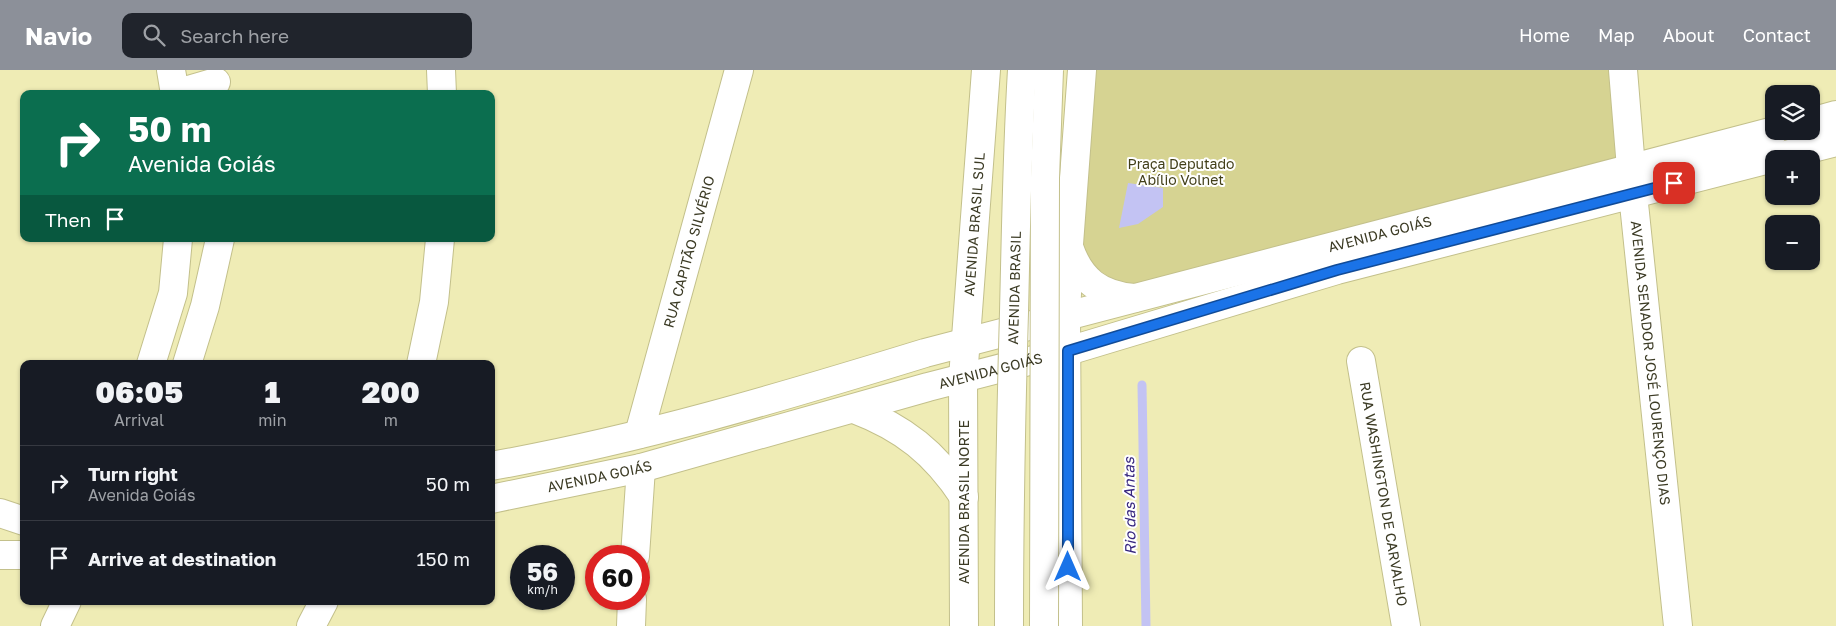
<!DOCTYPE html>
<meta charset="utf-8">
<style>
:root{--surface:#171b24;--page:#20242c;--text:#f1f3f6;--muted:#9ea1a6;--line:#363941;--accent:#8c9099}
body{margin:0;font-family:"Golos Text",sans-serif;background:var(--page);color:var(--text);height:100vh;display:flex;flex-direction:column;font-size:19px;white-space:nowrap}
*{box-sizing:border-box;margin:0}
p{font-size:16px;color:var(--muted)}
.icon{flex:none;width:28px;height:28px;fill:none;stroke:currentColor;stroke-width:2;stroke-linecap:round;stroke-linejoin:round}
.map{position:relative;flex:1;overflow:hidden}
.side{position:absolute;left:20px;top:290px;width:475px;height:245px;display:flex;flex-direction:column;background:var(--surface);border-radius:10px;box-shadow:0 1px 4px #0004}
.side>*{flex:none}
.guide{position:absolute;left:20px;top:20px;width:475px;height:152px;border-radius:10px;box-shadow:0 1px 4px #0004;background:#0b6e4f;color:#fff;overflow:hidden}
.fabs{position:absolute;left:1765px;top:15px;display:grid;gap:10px}
.fabs a{display:grid;place-items:center;width:55px;height:55px;border-radius:10px;background:var(--surface);box-shadow:0 1px 4px #0004;font-size:25px}
.speed{position:absolute;left:510px;top:475px;display:flex;gap:10px;font-size:25px;font-weight:700;text-align:center}
.speed>*{display:grid;place-content:center;width:65px;height:65px;border-radius:50%;background:var(--surface);box-shadow:0 1px 4px #0004;line-height:1}
.speed small{font-size:12px;font-weight:400}
.speed .limit{border:8px solid #d22;background:#fff;color:#111}
.pin{position:absolute;display:grid;place-items:center;width:42px;height:42px;color:#fff;margin:-21px;border-radius:10px;box-shadow:0 2px 8px #0006}
.me{position:absolute;width:55px;margin:-28px;rotate:0deg;stroke-linejoin:round;filter:drop-shadow(0 0 4px #0008)}
.turn{display:flex;align-items:center;gap:18px;height:105px;padding:0 25px;font-size:22px}
.turn .icon{width:65px;height:65px;stroke-width:2.5}
.turn b{display:block;font-size:35px;line-height:42px}
.then{display:flex;align-items:center;height:48px;padding:0 25px;background:#0003;gap:10px;font-size:19px}
.eta{display:flex;justify-content:space-evenly;align-items:center;height:85px;text-align:center}
.eta b{font-size:30px;font-weight:800;line-height:35px}
ul{padding:0;list-style:none}
li{display:flex;align-items:center;gap:15px;height:75px;padding:0 25px;border-top:1px solid var(--line)}
li div{flex:1}
li b{display:block;font-size:19px}
li em{font-style:normal}
header{display:flex;align-items:center;gap:30px;box-sizing:border-box;height:70px;padding:0 25px;background:var(--accent);color:#fff}
header strong{font-size:24px}
nav{display:flex;gap:28px;margin-inline-start:auto;font-size:18px}
.search{width:350px;height:45px;background:var(--page);display:flex;align-items:center;gap:12px;box-sizing:border-box;padding:0 18px;border-radius:10px;color:var(--muted);font-size:19px}
.map>svg:first-child{display:block}
.green{fill:#d6d392}
.water{fill:#c3c3f3}
.lines{fill:none;stroke-linecap:round;stroke-linejoin:round}
.stream{stroke:#c3c3f3;stroke-width:9}
.minor-casing{stroke:#c3c08b;stroke-width:30}
.major-casing{stroke:#c3c08b;stroke-width:30}
.minor{stroke:#fff;stroke-width:28}
.major{stroke:#fff;stroke-width:28}
.major-bridge-casing{stroke:#c3c08b;stroke-width:30;stroke-linecap:butt}
.major-bridge{stroke:#fff;stroke-width:28}
.route-casing{stroke:#114b97;stroke-width:12}
.route{stroke:#1a73e8;stroke-width:9}
.labels{text-anchor:middle;stroke-width:4;stroke-linejoin:round;paint-order:stroke}
.park-label{font-size:14px;fill:#423f19;stroke:#fff}
.street-label{font-size:14px;fill:#3c3b25;stroke:#fff}
.water-label{font-size:15px;font-style:italic;fill:#37277f;stroke:#fff}
</style>
<header>
<strong>Navio</strong>
<div class="search"><svg class="icon" aria-label="search" viewBox="0 0 24 24"><circle cx="10" cy="10" r="6"/><path d="M15 15l6 6"/></svg>Search here</div>
<nav><a>Home</a><a>Map</a><a>About</a><a>Contact</a></nav>
</header>
<div class="map">
<svg width="1836" height="556" viewBox="0 0 1836 556">
<rect width="100%" height="100%" fill="#efecb5"/>
<polygon class="green" points="1086,0 1618,0 1626,94 1128,220 1072,181"/>
<polygon class="water" points="1128,113 1163,118 1163,137 1138,154 1119,158"/>
<g class="lines">
<polyline class="stream" points="1142,315 1146,556"/>
<g class="minor-casing">
<g id="minor">
<polyline points="171,0 175,24 216,12"/>
<polyline points="441,0 442,24"/>
<polyline points="1623,0 1631,98"/>
<path id="s1" d="M1361,291L1406,556"/>
<polyline points="151,294 173,223 178,169"/>
<polyline points="187,294 205,236 220,169"/>
<polyline points="421,294 434,232 440,169"/>
<path id="s2" d="M639,364L739,0"/>
<polyline points="635,486 641,398"/>
<polyline points="55,556 67,531"/>
<polyline points="311,556 324,531"/>
<polyline points="631,556 632,529"/>
</g>
</g>
<g class="major-casing">
<g id="major">
<polyline points="1811,52 1836,45"/>
<path id="s3" d="M1631,105L1678,556"/>
<path d="M1069,177C1080,210 1100,225 1134,228"/>
<path d="M854,339C904,358 935,383 964,427"/>
<path id="s4" d="M491,396C638,370 782,327 925,283L1774,61"/>
<path id="s5" d="M491,429L641,398L928,317L1068,281L1337,200L1836,72"/>
<polyline points="0,443 24,451"/>
<polyline points="0,485 24,485"/>
<path id="s6" d="M964,556L963,308L986,0"/>
<polyline points="1068,556 1066,248 1069,174 1082,0"/>
</g>
</g>
<use href="#minor" class="minor"/>
<use href="#major" class="major"/>
<g class="major-bridge-casing">
<g id="major-bridge">
<path id="s7" d="M1009,556C1009,451 1011,347 1014,242C1016,161 1017,81 1022,0"/>
<polyline points="1044,556 1045,108 1049,0"/>
</g>
</g>
<use href="#major-bridge" class="major-bridge"/>
</g>
<g class="lines">
<g class="route-casing">
<polyline id="route" points="1068,497 1068,281 1337,200 1674,113"/>
</g>
<use href="#route" class="route"/>
</g>
<g class="labels">
<g class="park-label">
<text x="1181" y="99">Praça Deputado<tspan x="1181" dy="16">Abílio Volnet</tspan></text>
</g>
<g class="street-label">
<text dy="5" stroke="none"><textPath href="#s6" startOffset="402">AVENIDA BRASIL SUL</textPath></text>
<text dy="5" stroke="none"><textPath href="#s4" startOffset="919">AVENIDA GOIÁS</textPath></text>
<text dy="5" stroke="none"><textPath href="#s2" startOffset="189">RUA CAPITÃO SILVÉRIO</textPath></text>
<text dy="5" stroke="none"><textPath href="#s7" startOffset="338">AVENIDA BRASIL</textPath></text>
<text dy="5" stroke="none"><textPath href="#s3" startOffset="189">AVENIDA SENADOR JOSÉ LOURENÇO DIAS</textPath></text>
<text dy="5" stroke="none"><textPath href="#s5" startOffset="516">AVENIDA GOIÁS</textPath></text>
<text dy="5" stroke="none"><textPath href="#s5" startOffset="111">AVENIDA GOIÁS</textPath></text>
<text dy="5" stroke="none"><textPath href="#s1" startOffset="135">RUA WASHINGTON DE CARVALHO</textPath></text>
<text transform="translate(964 432) rotate(-90)" y="5">AVENIDA BRASIL NORTE</text>
</g>
<g class="water-label">
<text transform="translate(1130 436) rotate(-91)" y="5">Rio das Antas</text>
</g>
</g>
</svg>
<div class="fabs">
<a><svg class="icon" aria-label="layers" viewBox="0 0 24 24"><path d="M12 4l9 5-9 5-9-5zM3 14l9 5 9-5"/></svg></a>
<a>+</a>
<a>−</a>
</div>
<div class="speed"><div>56<small>km/h</small></div><div class="limit">60</div></div>
<div class="pin" style="left:1674px;top:113px;background:#d93025"><svg class="icon" aria-label="arrive" viewBox="0 0 24 24"><path d="M6 21V4h12l-3 4 3 4H6"/></svg></div>
<svg class="me" style="left:1068px;top:497px" viewBox="-20 -20 40 40"><path d="M0-17L14 15 0 8-14 15z" fill="#1a73e8" stroke="#fff" stroke-width="4"/></svg>
<div class="guide">
<div class="turn"><svg class="icon" aria-label="right" viewBox="0 0 24 24"><path d="M7 20v-9h11M14 6l5 5-5 5"/></svg><div><b>50 m</b>Avenida Goiás</div></div>
<div class="then">Then<svg class="icon" aria-label="arrive" viewBox="0 0 24 24"><path d="M6 21V4h12l-3 4 3 4H6"/></svg></div>
</div>
<section class="side">
<div class="eta">
<div><b>06:05</b><p>Arrival</p></div>
<div><b>1</b><p>min</p></div>
<div><b>200</b><p>m</p></div>
</div>
<ul>
<li><svg class="icon" aria-label="right" viewBox="0 0 24 24"><path d="M7 20v-9h11M14 6l5 5-5 5"/></svg><div><b>Turn right</b><p>Avenida Goiás</p></div><em>50 m</em></li>
<li><svg class="icon" aria-label="arrive" viewBox="0 0 24 24"><path d="M6 21V4h12l-3 4 3 4H6"/></svg><div><b>Arrive at destination</b></div><em>150 m</em></li>
</ul>
</section>
</div>
